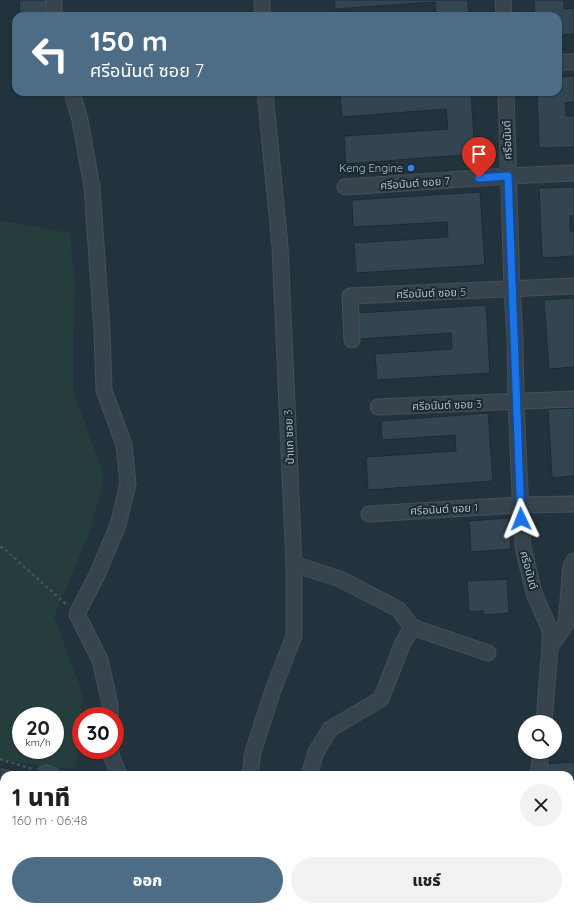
<!DOCTYPE html>
<html lang="th">
<meta charset="utf-8">
<style>
:root{--surface:#fff;--page:#f2f2f2;--text:#202124;--muted:#757577;--accent:#4d6c85}
body{margin:0;font-family:Quicksand,"Noto Sans Thai",sans-serif;background:var(--page);color:var(--text);height:100vh;display:flex;flex-direction:column;font-size:15px;white-space:nowrap}
*{box-sizing:border-box;margin:0}
p{font-size:13px;color:var(--muted)}
.icon{flex:none;width:22px;height:22px;fill:none;stroke:currentColor;stroke-width:2;stroke-linecap:round;stroke-linejoin:round}
.map{position:relative;flex:1;overflow:hidden}
.drawer{position:absolute;left:0px;top:771px;width:574px;height:140px;display:flex;flex-direction:column;background:var(--surface);border-radius:12px 12px 0 0;box-shadow:0 1px 3px #0004}
.drawer>*{flex:none}
.hud{position:absolute;left:12px;top:12px;width:550px;height:84px;border-radius:12px;box-shadow:0 1px 3px #0004;background:#4d6c85;color:#fff;overflow:hidden}
.buttons{position:absolute;left:518px;top:715px;display:grid;gap:8px}
.buttons a{display:grid;place-items:center;width:44px;height:44px;border-radius:50%;background:var(--surface);box-shadow:0 1px 3px #0004;font-size:20px}
.speed{position:absolute;left:12px;top:707px;display:flex;gap:8px;font-size:20px;font-weight:700;text-align:center}
.speed>*{display:grid;place-content:center;width:52px;height:52px;border-radius:50%;background:var(--surface);box-shadow:0 1px 3px #0004;line-height:1}
.speed small{font-size:10px;font-weight:400}
.speed .limit{border:6px solid #d22;background:#fff;color:#111}
.pin{position:absolute;display:grid;place-items:center;width:34px;height:34px;color:#fff;margin:-41px -17px;border-radius:50% 50% 50% 0;rotate:-45deg;box-shadow:0 0 4px #0007}
.pin .icon{rotate:45deg}
.me{position:absolute;width:44px;margin:-22px;rotate:358deg;stroke-linejoin:round;filter:drop-shadow(0 0 3px #0008)}
.turn{display:flex;align-items:center;gap:14px;height:84px;padding:0 12px;font-size:18px}
.turn .icon{width:52px;height:52px;stroke-width:2.5}
.turn b{display:block;font-size:28px;line-height:34px}
.round{display:grid;place-items:center;flex:none;width:42px;height:42px;border-radius:21px;background:var(--page)}
.overview{display:flex;align-items:center;justify-content:space-between;height:68px;padding:0 12px}
h1{font-size:24px;font-weight:800;line-height:30px}
.cta{display:flex;gap:8px;margin-top:auto;padding:8px 12px}
.cta a{flex:1;height:46px;border-radius:24px;background:var(--accent);color:#fff;font-size:16px;font-weight:800;line-height:46px;text-align:center}
.cta a+a{background:var(--page);color:var(--text)}
.map>svg:first-child{display:block}
.green{fill:#253e3d;fill-rule:evenodd}
.building{fill:#324551;stroke:#1e2b34}
.lines{fill:none;stroke-linecap:round;stroke-linejoin:round}
.minor-casing{stroke:#435059;stroke-width:17}
.path{stroke:#3e5654;stroke-width:2.5;stroke-dasharray:3 3;stroke-linecap:butt}
.minor{stroke:#37444d;stroke-width:15}
.route-casing{stroke:#114b97;stroke-width:10}
.route{stroke:#1a73e8;stroke-width:7}
.shop-dot{fill:#3f7fe0;stroke:#1c2932;stroke-width:1.5}
.labels{text-anchor:middle;stroke-width:4;stroke-linejoin:round;paint-order:stroke}
.street-label{font-size:11px;fill:#b2bfc9;stroke:#1c2932}
.poi-label{font-size:11px;fill:#b2bfc9;stroke:#1c2932;text-anchor:end}
</style>
<div class="map">
<svg width="574" height="911" viewBox="0 0 574 911">
<rect width="100%" height="100%" fill="#23333d"/>
<path class="green" d="M0,221L70,233L74,281L73,390L104,477L90,531L54,617L83,696L75,769L0,760ZM21,716H55V750H21Z"/>
<g class="building">
<polygon points="19,0 47,0 48,16 20,16"/>
<polygon points="334,0 468,0 469,16 436,16 435,2 335,9"/>
<polygon points="534,0 564,0 564,9 574,8 574,34 558,35 558,16 535,16"/>
<polygon points="574,76 574,102 565,103 566,116 574,116 574,147 539,148 537,92 558,92 558,77"/>
<polygon points="340,92 471,92 475,154 346,164 344,136 448,129 446,109 342,117"/>
<polygon points="574,187 574,216 570,216 570,231 574,231 574,256 542,258 539,188"/>
<polygon points="480,192 485,265 356,273 354,243 448,237 447,222 353,227 352,200"/>
<polygon points="574,298 574,367 549,369 544,300"/>
<polygon points="486,305 490,373 377,380 375,354 452,349 451,333 358,339 357,313"/>
<polygon points="574,408 574,476 552,478 548,409"/>
<polygon points="488,413 493,481 368,490 366,457 456,451 455,435 382,440 381,421"/>
<polygon points="509,518 511,549 471,552 469,521"/>
<polygon points="507,579 509,613 483,615 483,611 469,612 467,581"/>
<polygon points="574,762 574,783 570,784 570,775 546,775 545,764"/>
<polygon points="0,767 32,775 4,775 4,792 0,791"/>
<polygon points="0,799 4,800 4,825 0,824"/>
<polygon points="0,833 4,834 4,858 0,857"/>
<polygon points="345,907 386,907 393,910 392,911 355,911"/>
<polygon points="427,907 446,907 456,911 425,911"/>
<polygon points="487,907 529,907 527,911 486,911"/>
</g>
<g class="lines">
<g class="minor-casing">
<g id="minor">
<polyline points="54,0 54,16"/>
<polyline points="503,0 504,16"/>
<polyline points="262,16 262,0"/>
<polyline points="558,62 574,62"/>
<polyline points="72,92 80,120 92,187 102,331 104,390 124,445 128,484 118,525 97,575 77,614 100,660 110,704 110,716"/>
<polyline points="506,92 512,289 515,338 516,402 520,491 520,505 523,547 534,593 550,630 550,647 544,722"/>
<polyline points="345,187 509,176 574,173"/>
<polyline points="352,340 350,296 574,286"/>
<polyline points="378,407 574,399"/>
<polyline points="369,514 520,505 574,504"/>
<polyline points="294,564 340,579 398,609 412,627 402,645 381,699 330,729 316,752 309,775"/>
<polyline points="412,627 488,653"/>
<polyline points="550,647 566,624 571,566 574,561"/>
<polyline points="111,750 111,755 119,775"/>
<polyline points="45,775 45,773 53,775"/>
<polyline points="250,775 253,752 273,690 294,636 294,564 280,246 265,92"/>
<polyline points="538,775 541,752"/>
<polyline points="570,867 574,866"/>
<polyline points="257,911 262,907"/>
<polyline points="539,911 541,907"/>
</g>
</g>
<g class="path">
<polyline points="0,547 3,548 66,604"/>
<polyline points="0,759 32,769"/>
</g>
<use href="#minor" class="minor"/>
</g>
<g class="lines">
<g class="route-casing">
<polyline id="route" points="479,178 508,176 521,519"/>
</g>
<use href="#route" class="route"/>
</g>
<circle class="shop-dot" cx="411" cy="168" r="4"/>
<g class="labels">
<g class="street-label">
<text transform="translate(507 140) rotate(-92)" y="4">ศรีอนันต์</text>
<text transform="translate(415 183) rotate(-4)" y="4">ศรีอนันต์ ซอย 7</text>
<text transform="translate(431 293) rotate(-2)" y="4">ศรีอนันต์ ซอย 5</text>
<text transform="translate(447 405) rotate(-2)" y="4">ศรีอนันต์ ซอย 3</text>
<text transform="translate(289 437) rotate(-92)" y="4">ป่าแก ซอย 3</text>
<text transform="translate(444 509) rotate(-3)" y="4">ศรีอนันต์ ซอย 1</text>
<text transform="translate(529 570) rotate(75)" y="4">ศรีอนันต์</text>
</g>
<g class="poi-label">
<text x="403" y="172">Keng Engine</text>
</g>
</g>
</svg>
<div class="buttons">
<a><svg class="icon" aria-label="search" viewBox="0 0 24 24"><circle cx="10" cy="10" r="6"/><path d="M15 15l6 6"/></svg></a>
</div>
<div class="speed"><div>20<small>km/h</small></div><div class="limit">30</div></div>
<div class="pin" style="left:479px;top:178px;background:#d93025"><svg class="icon" aria-label="arrive" viewBox="0 0 24 24"><path d="M6 21V4h12l-3 4 3 4H6"/></svg></div>
<svg class="me" style="left:521px;top:519px" viewBox="-20 -20 40 40"><path d="M0-17L14 15 0 8-14 15z" fill="#1a73e8" stroke="#fff" stroke-width="4"/></svg>
<div class="hud">
<div class="turn"><svg class="icon" aria-label="left" viewBox="0 0 24 24"><path d="M17 20v-9H6M10 6l-5 5 5 5"/></svg><div><b>150 m</b>ศรีอนันต์ ซอย 7</div></div>
</div>
<section class="drawer">
<div class="overview"><div><h1>1 นาที</h1><p>160 m · 06:48</p></div><a class="round"><svg class="icon" aria-label="close" viewBox="0 0 24 24"><path d="M6 6l12 12M18 6L6 18"/></svg></a></div>
<div class="cta"><a>ออก</a><a>แชร์</a></div>
</section>
</div>
